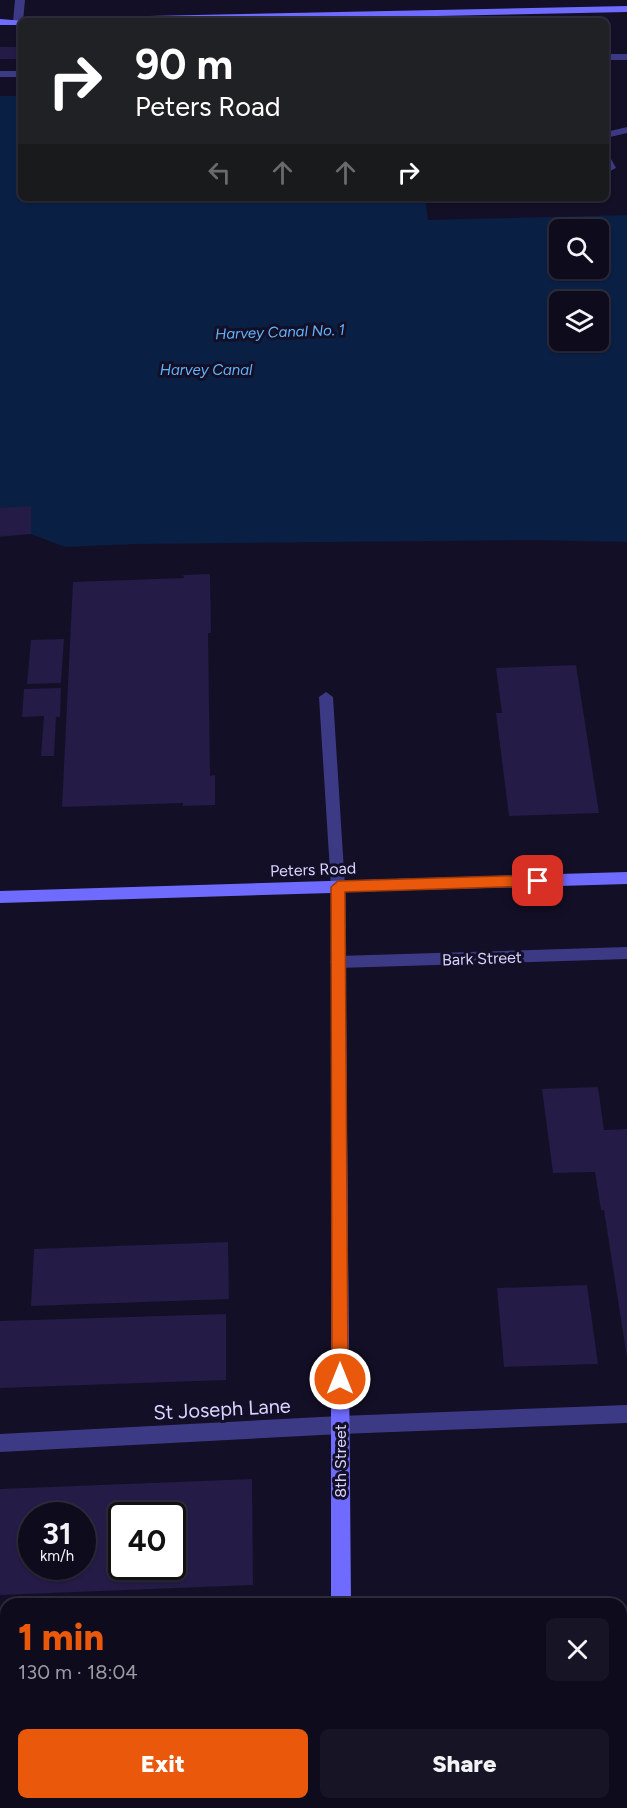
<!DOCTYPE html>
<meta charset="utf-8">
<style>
:root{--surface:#0e0b1c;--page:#171425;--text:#f1f3f6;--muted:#9b9ba3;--line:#2e2b3b;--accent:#ea580c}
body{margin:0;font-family:Figtree,sans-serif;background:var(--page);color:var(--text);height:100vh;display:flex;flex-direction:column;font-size:22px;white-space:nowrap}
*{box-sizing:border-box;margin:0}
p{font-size:20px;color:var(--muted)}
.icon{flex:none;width:33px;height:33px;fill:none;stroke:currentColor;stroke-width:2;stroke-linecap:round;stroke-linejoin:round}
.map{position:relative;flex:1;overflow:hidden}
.sheet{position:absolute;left:0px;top:1598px;width:627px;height:212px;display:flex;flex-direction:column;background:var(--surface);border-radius:18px 18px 0 0;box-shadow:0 2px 4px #0004,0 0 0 2px var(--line)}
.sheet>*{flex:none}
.top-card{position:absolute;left:18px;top:18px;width:591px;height:183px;border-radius:9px;box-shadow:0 2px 4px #0004,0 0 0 2px var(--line);background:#202124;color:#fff;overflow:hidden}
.controls{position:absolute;left:549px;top:219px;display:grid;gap:12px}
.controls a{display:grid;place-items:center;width:60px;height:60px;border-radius:9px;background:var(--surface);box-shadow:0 2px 4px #0004,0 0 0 2px var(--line);font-size:30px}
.speed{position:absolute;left:18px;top:1502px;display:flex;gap:12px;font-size:30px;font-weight:700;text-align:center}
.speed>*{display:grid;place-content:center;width:78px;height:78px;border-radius:50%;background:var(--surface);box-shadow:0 2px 4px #0004,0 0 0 2px var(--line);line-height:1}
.speed small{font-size:15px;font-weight:400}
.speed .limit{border:3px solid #111;border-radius:9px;background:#fff;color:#111}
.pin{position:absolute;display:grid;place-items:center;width:51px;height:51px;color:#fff;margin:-26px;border-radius:12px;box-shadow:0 3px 9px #0006}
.me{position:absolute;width:66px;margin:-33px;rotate:0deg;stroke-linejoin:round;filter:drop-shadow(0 0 4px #0008)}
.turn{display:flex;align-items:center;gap:21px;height:126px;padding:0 18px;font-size:27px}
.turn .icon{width:78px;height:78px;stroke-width:2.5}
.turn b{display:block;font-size:42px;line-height:51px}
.lanes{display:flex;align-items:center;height:57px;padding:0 18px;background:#0003;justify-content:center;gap:30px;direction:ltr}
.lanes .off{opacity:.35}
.round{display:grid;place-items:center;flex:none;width:63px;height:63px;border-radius:9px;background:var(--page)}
.overview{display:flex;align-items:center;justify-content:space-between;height:102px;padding:0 18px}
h1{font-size:36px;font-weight:800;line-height:45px;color:var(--accent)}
.primary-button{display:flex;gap:12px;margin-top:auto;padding:12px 18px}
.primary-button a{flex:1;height:69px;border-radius:9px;background:var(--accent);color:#fff;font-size:24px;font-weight:800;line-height:69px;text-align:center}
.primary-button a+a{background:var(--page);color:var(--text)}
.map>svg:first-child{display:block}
.water{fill:#0a1f44;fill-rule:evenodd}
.building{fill:#241b47;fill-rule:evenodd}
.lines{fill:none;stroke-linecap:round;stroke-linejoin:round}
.lane{fill:#3d3a85;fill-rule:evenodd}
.street{fill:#3d3a85;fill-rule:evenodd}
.secondary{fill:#6f6bff;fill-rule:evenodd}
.route{fill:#ea580c;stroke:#983908;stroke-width:1.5}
.labels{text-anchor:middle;stroke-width:6;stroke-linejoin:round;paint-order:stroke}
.far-water-label{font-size:15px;font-style:italic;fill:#62b6ff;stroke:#130f26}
.street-label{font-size:16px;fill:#d9d4ff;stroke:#130f26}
.near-street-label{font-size:20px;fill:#d9d4ff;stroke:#130f26}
</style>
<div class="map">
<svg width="627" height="1808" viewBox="0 0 627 1808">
<rect width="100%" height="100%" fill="#130f26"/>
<path class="water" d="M0,96H21V198H425L428,220L627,215V542L533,540L136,544L65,547L31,534L0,537ZM560,230H598V268H560ZM560,302H598V340H560Z"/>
<g class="building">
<rect x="0" y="47" width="21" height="12"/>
<polygon points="31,506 31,534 0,536 0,508"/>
<polygon points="210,574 211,633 208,633 210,776 215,775 215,805 183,806 183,803 62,807 73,582 184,578 183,575"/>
<polygon points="64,639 61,683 27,684 31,640"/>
<polygon points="576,665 599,813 509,816 496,713 502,713 496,668"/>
<polygon points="61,688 60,717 56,717 54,756 41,756 44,716 22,717 24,689"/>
<polygon points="598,1087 604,1130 627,1129 627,1358 604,1210 601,1210 595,1172 553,1173 542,1089"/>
<polygon points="228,1242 229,1299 31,1306 34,1249"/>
<polygon points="587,1285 598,1364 504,1367 497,1288"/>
<polygon points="226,1314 226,1380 0,1388 0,1321"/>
<path d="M252,1479L253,1585L0,1595V1489ZM32,1515H82V1566H32ZM122,1515H172V1566H122Z"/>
<rect x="0" y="1625" width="6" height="108"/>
</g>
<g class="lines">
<g class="lane">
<polygon points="15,0 25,0 23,21 18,25 13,22"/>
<polygon points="410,11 415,14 415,21 405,21 405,14"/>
<rect x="606" y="54" width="21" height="6"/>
<rect x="0" y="71" width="21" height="6"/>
<polygon points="627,127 627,133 606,138 606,132"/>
<polygon points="606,156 610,157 616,168 606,173"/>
<polygon points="326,692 333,697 345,887 343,891 333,891 331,887 319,697"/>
</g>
<g class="street">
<polygon points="627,947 627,959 338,968 333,966 330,962 333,958 338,956"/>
<polygon points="627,1405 627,1423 340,1434 0,1452 0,1434 340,1416"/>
</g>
<g class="secondary">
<polygon points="627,6 627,12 193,21 49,21 54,18"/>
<polygon points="0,19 25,21 21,21 21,25 0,25"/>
<polygon points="627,872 627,884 345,892 351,1604 331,1604 331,893 0,903 0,891"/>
<rect x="332" y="1803" width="20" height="5"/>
</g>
</g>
<polygon class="route" points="538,875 545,881 538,886 345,892 348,1379 346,1384 340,1387 334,1384 332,1379 331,887 338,881"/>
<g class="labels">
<g class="far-water-label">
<text transform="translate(280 332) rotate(-2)" y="5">Harvey Canal No. 1</text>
<text x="206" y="375">Harvey Canal</text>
</g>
<g class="street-label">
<text transform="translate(313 869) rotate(-2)" y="6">Peters Road</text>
<text transform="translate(482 958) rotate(-2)" y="6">Bark Street</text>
<text transform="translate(340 1461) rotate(-90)" y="6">8th Street</text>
</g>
<g class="near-street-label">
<text transform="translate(222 1409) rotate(-3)" y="7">St Joseph Lane</text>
</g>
</g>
</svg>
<div class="controls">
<a><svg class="icon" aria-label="search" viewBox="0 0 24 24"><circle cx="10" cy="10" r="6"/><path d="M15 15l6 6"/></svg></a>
<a><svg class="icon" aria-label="layers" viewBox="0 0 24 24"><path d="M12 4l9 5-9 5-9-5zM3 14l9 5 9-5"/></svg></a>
</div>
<div class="speed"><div>31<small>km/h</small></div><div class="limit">40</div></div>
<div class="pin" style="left:538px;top:881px;background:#d93025"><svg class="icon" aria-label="arrive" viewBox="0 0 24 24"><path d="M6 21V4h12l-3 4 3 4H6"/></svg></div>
<svg class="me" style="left:340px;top:1379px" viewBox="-20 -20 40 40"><circle r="17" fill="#ea580c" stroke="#fff" stroke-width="3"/><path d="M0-11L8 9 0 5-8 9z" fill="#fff"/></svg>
<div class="top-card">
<div class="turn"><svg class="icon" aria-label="right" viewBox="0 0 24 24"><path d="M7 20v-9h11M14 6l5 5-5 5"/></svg><div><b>90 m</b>Peters Road</div></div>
<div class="lanes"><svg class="icon off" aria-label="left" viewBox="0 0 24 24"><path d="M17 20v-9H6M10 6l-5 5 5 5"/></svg><svg class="icon off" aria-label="ahead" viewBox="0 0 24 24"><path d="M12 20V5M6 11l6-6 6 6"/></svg><svg class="icon off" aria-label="ahead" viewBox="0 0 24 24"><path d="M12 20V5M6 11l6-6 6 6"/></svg><svg class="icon" aria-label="right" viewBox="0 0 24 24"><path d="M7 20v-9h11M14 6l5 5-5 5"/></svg></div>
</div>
<section class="sheet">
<div class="overview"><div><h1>1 min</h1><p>130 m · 18:04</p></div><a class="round"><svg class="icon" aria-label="close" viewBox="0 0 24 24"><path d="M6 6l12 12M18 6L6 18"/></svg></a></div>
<div class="primary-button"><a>Exit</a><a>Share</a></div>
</section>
</div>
